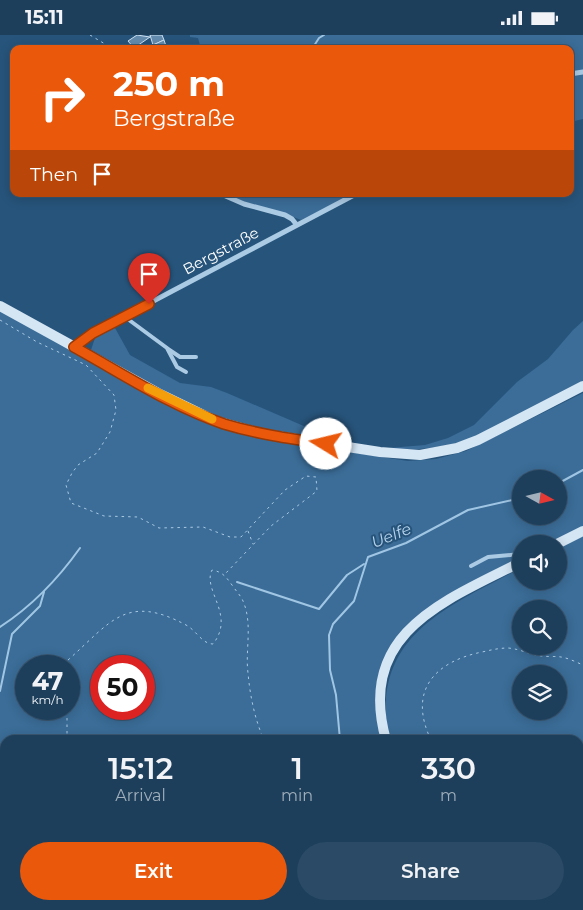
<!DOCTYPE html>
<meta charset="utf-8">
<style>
:root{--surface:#1d3f5c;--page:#2a4a65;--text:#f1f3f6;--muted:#a0afbb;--line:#3b5872;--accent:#ea580c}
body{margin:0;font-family:Montserrat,sans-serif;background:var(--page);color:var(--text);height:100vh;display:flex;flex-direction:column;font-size:19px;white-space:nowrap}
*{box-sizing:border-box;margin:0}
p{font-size:16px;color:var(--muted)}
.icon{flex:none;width:28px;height:28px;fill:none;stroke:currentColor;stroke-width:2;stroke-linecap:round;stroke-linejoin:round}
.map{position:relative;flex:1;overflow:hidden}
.sheet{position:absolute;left:0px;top:700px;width:584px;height:175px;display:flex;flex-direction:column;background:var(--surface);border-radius:15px 15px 0 0;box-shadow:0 2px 12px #0003,0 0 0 1px var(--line)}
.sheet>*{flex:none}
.guide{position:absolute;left:10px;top:10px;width:564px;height:152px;border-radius:10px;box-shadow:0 2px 12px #0003,0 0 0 1px var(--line);background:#ea580c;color:#fff;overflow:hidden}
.needle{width:32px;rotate:98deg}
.controls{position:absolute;left:512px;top:435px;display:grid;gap:10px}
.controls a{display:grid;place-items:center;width:55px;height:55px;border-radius:50%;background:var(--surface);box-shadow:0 2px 12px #0003,0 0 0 1px var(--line);font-size:25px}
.speed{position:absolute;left:15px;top:620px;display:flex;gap:10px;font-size:25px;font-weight:700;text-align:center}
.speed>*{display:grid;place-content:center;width:65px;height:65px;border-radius:50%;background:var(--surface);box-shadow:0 2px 12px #0003,0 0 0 1px var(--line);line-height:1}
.speed small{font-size:12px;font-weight:400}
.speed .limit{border:8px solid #d22;background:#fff;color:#111}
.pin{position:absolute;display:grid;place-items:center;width:42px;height:42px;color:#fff;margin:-51px -21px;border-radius:50% 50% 50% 0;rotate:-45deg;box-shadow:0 0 5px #0007}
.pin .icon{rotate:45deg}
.me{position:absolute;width:55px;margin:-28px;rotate:279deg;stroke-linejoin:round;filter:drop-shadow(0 0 4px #0008)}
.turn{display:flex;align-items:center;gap:18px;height:105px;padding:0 20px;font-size:22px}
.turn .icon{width:65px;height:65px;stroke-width:2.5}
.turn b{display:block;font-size:35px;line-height:42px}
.then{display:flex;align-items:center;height:48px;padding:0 20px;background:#0003;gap:10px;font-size:19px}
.eta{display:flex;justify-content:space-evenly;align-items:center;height:85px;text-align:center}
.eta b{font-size:30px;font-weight:600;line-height:35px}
.action{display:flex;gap:10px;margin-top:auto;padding:10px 20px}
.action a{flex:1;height:58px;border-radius:30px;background:var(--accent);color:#fff;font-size:20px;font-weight:600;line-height:58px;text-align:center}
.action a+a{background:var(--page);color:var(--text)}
.status{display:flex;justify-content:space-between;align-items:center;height:35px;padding:0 25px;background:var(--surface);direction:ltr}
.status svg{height:14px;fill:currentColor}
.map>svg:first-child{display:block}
.green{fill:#3b6d98;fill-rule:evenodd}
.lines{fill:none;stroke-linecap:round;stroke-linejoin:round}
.stream{stroke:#a0c6e4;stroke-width:2}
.building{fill:#648cae;stroke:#cee2f3}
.path{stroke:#abcae4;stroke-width:1;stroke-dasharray:2.5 4;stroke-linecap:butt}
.service{stroke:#abcae4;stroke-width:4}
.minor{stroke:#abcae4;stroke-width:5}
.secondary{stroke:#d4e5f4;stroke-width:10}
.route-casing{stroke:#983908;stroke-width:12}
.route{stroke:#ea580c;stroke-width:9}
.slow{stroke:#f59e0b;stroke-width:9}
.labels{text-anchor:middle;stroke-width:4;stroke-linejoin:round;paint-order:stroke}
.street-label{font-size:15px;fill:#fff;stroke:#27547b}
.water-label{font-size:16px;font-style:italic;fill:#b7d4ec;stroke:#27547b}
</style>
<div class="status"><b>15:11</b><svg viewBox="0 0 49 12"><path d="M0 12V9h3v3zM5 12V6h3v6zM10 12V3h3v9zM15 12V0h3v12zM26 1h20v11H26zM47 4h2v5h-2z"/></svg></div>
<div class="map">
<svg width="583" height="875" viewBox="0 0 583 875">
<rect width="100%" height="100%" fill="#27547b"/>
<g class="green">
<polygon points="190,0 583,0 583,84 570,87 570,14 201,14 198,3 190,2"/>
<path d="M224,159H353L301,185C276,174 249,170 224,159Z"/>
<path d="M0,275L201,384L263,404L408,426L436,424L466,416L583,358V496L557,509H521V527L418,585L382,642L386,705H5V870H579V823L583,824V875H0ZM521,444H559V481H521ZM26,631H69V674H26ZM101,631H144V674H101Z"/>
<path d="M583,286V346L480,400C445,414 413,416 377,414L425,410L448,403L474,390L517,347L548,324L573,295Z"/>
<path d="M115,293L130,320L180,348L211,352L227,358L320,398L319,403C289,399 258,394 229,385C180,370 135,339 91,315L95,303Z"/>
<path d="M583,501V822L579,821V705H389C369,602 445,573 521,533V546H559V513ZM521,574H559V611H521ZM521,639H559V676H521Z"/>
</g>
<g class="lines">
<g class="stream">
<polyline points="312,14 319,3 324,0"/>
<polyline points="559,448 583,435"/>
<polyline points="237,547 319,574 347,540 364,529"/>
<path d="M0,592C32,571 58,544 80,513"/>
<polyline points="0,656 12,599 40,571 44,557"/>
<polyline points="340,705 336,660 330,635 329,600 333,589 354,566 368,522 406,508 468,475 521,463"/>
<polyline points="579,862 583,863"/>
</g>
</g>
<g class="building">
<polygon points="137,0 150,2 134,13 128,6"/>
<polygon points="150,0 162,0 164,5 153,10"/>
<polygon points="164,5 167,14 155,14 153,10"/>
</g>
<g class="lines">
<g class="path">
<polyline points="90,0 105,9 126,14"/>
<polyline points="0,285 37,307 86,330 114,360 116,375 110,397 97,418 78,430 72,438 66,450 71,468 104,481 138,482 159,493 203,492 230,502 241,502 285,455 306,441 316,442 317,456 271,491 225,539"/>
<polyline points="248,496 253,509"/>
<path d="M65,631L68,625C111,587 126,558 186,590C196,595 202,609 213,609C236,580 202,555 212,535C223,537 226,542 232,550C236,556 241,561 243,566C253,589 245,615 248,638C250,661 255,685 264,705"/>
<polyline points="67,705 67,674"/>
<path d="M431,705C408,657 433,627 482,617C491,615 499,613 508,613C521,614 530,620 542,621C548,622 555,621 561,622C568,623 576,627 583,630"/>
<polyline points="579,801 583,803"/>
<polyline points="160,870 164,875"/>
<polyline points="471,870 484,875"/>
</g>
<g class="service">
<polyline points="125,282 167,313 177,332 186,337"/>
<polyline points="168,314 180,322 196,322"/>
<polyline points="471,531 488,522 521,519"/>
</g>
<g class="minor">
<polyline points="570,39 583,37"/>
<polyline points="221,159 244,169 285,180 292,184 296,189"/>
<polyline points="74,312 83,304 108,290 356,159"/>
</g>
<g class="secondary">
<polyline points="0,271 158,358 216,386 264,399 380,417 420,420 457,413 478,405 583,351"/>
<polyline points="557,509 583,496"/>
<path d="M386,705C356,598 444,566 521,527"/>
<polyline points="579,823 583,824"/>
</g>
</g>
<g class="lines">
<g class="route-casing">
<path id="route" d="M149,269L93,298L74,312C123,339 171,371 224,389C257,399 292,404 326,409"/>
</g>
<use href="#route" class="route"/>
<polyline class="slow" points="148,353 212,384"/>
</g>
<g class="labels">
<g class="street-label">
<text transform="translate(221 216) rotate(-28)" y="5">Bergstraße</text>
</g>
<g class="water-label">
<text transform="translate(391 500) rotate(-22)" y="6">Uelfe</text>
</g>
</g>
</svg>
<div class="controls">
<a><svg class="needle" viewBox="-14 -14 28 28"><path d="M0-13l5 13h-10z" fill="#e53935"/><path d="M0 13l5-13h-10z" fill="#a0afbb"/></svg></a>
<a><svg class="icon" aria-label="sound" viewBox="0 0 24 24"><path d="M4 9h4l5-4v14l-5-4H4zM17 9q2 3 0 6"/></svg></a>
<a><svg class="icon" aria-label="search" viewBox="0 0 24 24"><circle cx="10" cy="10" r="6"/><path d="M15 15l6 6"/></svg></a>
<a><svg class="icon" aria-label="layers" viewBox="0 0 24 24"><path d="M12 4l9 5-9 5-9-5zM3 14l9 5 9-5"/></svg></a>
</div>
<div class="speed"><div>47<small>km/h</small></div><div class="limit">50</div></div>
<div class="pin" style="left:149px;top:269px;background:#d93025"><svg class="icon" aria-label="arrive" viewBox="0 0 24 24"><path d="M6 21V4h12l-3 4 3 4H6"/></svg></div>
<svg class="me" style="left:326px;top:409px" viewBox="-20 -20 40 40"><circle r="19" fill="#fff"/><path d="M0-13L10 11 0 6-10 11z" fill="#ea580c"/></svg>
<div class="guide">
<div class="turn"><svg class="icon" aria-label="right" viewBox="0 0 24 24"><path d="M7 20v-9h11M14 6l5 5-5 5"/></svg><div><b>250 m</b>Bergstraße</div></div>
<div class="then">Then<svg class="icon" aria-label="arrive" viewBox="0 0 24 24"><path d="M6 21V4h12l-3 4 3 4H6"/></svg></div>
</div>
<section class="sheet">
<div class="eta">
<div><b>15:12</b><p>Arrival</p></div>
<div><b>1</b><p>min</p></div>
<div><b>330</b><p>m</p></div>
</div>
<div class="action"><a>Exit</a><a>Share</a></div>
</section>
</div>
